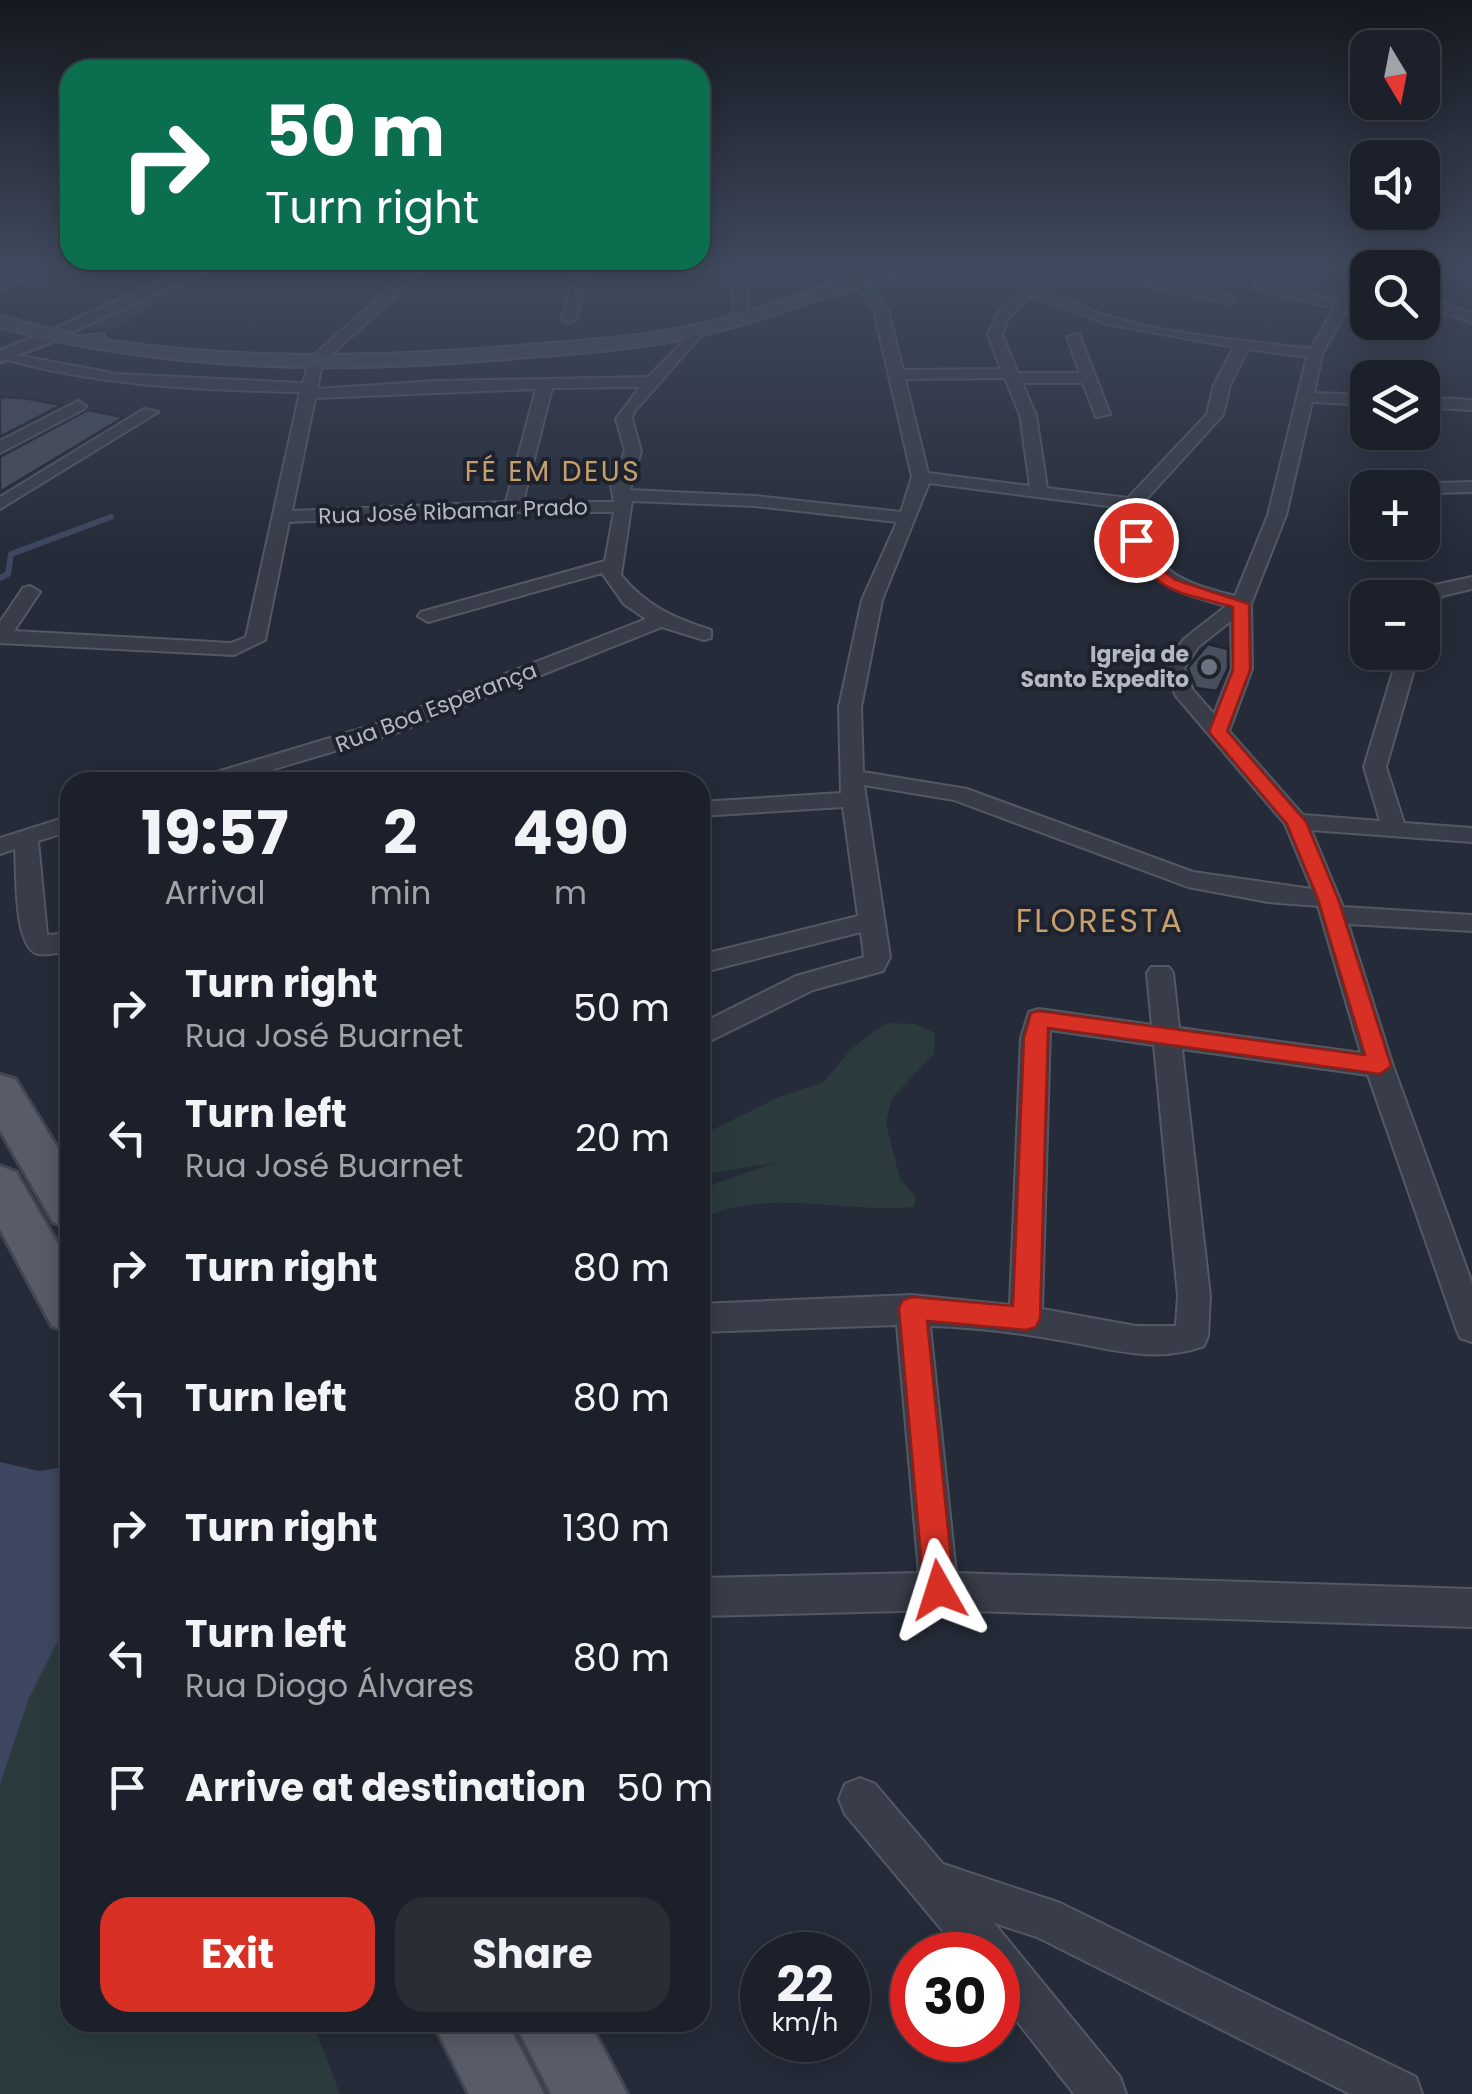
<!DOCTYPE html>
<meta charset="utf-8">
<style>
:root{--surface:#1c202a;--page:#292d36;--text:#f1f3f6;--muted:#a0a3a8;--line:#3a3e47;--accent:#d93025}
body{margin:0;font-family:Poppins,sans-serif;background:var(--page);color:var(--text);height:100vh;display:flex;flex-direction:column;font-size:38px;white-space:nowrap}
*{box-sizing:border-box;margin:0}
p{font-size:32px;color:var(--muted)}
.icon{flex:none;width:55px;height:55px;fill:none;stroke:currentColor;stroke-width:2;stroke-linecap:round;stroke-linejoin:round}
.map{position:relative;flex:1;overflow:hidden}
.sheet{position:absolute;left:60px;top:772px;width:650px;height:1260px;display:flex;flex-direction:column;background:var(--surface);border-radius:30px;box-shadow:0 5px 25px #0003,0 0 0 2px var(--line)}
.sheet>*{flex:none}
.top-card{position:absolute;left:60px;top:60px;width:650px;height:210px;border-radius:30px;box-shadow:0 5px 25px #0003,0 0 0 2px var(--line);background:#0b6e4f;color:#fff;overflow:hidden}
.needle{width:65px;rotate:170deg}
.controls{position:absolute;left:1350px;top:30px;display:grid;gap:20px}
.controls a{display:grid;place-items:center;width:90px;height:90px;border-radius:20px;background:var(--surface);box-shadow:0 5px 25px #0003,0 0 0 2px var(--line);font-size:50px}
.speed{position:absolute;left:740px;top:1932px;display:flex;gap:20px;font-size:50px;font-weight:700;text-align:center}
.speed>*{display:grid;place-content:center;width:130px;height:130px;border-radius:50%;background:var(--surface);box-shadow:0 5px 25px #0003,0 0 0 2px var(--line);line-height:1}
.speed small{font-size:25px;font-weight:400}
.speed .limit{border:15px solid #d22;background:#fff;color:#111}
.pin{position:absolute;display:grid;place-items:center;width:85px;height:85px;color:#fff;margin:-42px;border:5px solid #fff;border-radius:50%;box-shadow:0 2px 10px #0007}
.me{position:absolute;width:110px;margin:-55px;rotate:354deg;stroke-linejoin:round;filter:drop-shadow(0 0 8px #0008)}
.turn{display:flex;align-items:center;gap:35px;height:210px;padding:0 40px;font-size:45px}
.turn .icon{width:130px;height:130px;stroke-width:2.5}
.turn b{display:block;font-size:70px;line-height:85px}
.eta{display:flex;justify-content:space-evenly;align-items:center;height:170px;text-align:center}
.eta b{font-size:60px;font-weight:700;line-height:70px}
.button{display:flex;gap:20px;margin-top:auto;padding:20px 40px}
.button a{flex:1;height:115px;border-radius:30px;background:var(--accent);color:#fff;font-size:40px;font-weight:700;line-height:115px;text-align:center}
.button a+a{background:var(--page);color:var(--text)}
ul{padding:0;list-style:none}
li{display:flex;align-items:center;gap:30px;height:130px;padding:0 40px}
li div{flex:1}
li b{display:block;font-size:38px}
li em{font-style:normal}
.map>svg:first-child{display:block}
.green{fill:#2b3b3d}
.water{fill:#3d475f}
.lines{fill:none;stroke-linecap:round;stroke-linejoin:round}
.stream{stroke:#3d475f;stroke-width:6}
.building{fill:#474e5c;stroke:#20242f;stroke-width:2.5}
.minor-casing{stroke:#545863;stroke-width:4}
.tertiary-casing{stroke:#545863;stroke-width:6}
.secondary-casing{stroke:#545863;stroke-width:4}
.primary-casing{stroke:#424651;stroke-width:6}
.minor{fill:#393d49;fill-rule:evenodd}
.tertiary{fill:#393d49;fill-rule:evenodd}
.secondary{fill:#474c5b;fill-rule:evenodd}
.primary{fill:#575c68;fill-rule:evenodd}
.route{fill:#d93025;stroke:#8d1f18;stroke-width:2.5}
.worship-dot{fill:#6b7280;stroke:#1e222d;stroke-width:4}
.labels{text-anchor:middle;stroke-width:8;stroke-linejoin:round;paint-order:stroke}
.far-street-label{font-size:22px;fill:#b4b8c4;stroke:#1e222d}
.far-poi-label{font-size:22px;font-weight:bold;fill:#b4b8c4;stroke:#1e222d;text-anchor:end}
.far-quarter-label{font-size:28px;letter-spacing:2.5px;fill:#c69f6d;stroke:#1e222d}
.quarter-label{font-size:32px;letter-spacing:2.5px;fill:#c69f6d;stroke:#1e222d}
</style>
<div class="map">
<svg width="1472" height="2094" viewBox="0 0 1472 2094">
<rect width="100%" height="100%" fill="#252b38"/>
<g class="green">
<polygon points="214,266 228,266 107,332 77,325"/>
<path d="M886,1023L915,1024L935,1033L934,1054L892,1098L886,1123L900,1179L916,1197L914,1207C846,1214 763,1186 700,1220V1189L774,1163L700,1175V1136L779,1097L824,1082L850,1050Z"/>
<polygon points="70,1618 70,2022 313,2023 340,2094 0,2094 0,1785 29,1698"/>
</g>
<polygon class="water" points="0,1462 39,1471 70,1466 70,1618 29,1698 0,1785"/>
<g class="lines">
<polyline class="stream" points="0,578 8,574 11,554 111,517"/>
</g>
<g class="building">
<polygon points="0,397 24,398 61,405 0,437"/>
<polygon points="88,410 124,417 0,492 0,457"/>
<polygon points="1208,644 1228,649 1228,668 1217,691 1196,688 1188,668"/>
</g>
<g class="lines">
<g class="minor-casing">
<g id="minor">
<polygon points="33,266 50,266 0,291 0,282"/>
<path d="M414,266H429L322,363L317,389L437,381L648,377L699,325L706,329L704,332L634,412L632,419L641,451L630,490L755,496L901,512L912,477L874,310L853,279L855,276H865L888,310L903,370L1001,369L988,335L997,314L1022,289L1006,276L1014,266H1028L1021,275C1103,333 1215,336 1311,349L1334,308L1254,289L1256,282L1229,266H1246L1269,278L1268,284L1338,301L1358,266H1372L1322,354L1314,393L1368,395V405L1312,402L1286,515L1251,604L1252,669L1229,731L1303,815L1380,821L1364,767L1399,652H1419L1386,767L1404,823L1472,828V842L1311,830L1343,907L1472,915V931L1348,924L1393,1066L1472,1283V1342L1460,1338L1456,1328L1368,1075L1182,1049L1210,1296L1208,1336L1204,1346C1152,1365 1105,1347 1053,1339C1012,1332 971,1327 930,1326L956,1573L1472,1589V1627L939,1610L700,1616V1578L919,1573L897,1325L700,1332V1304L912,1295L1010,1305L1021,1038L1029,1012L1039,1009L1152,1025L1147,973L1151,967H1169L1173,973L1179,1028L1361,1053L1318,906L1268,902L1188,887L954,800L864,785L890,957L883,971L813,990L700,1046V1024L796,976L864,957L861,932L700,973V955L858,916L843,807L700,816V802L841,793L839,707L862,600L897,522L755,506L632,501L621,575C646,606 674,618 711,630V638L704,640L662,627L396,733L230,782H197L200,777L380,723L646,619L624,604L602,573L428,622L418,616L421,612L605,561L614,512H513L289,522L265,640L234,655L0,643V622L23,588L30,586L40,592L14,631L231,643L246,637L300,392C198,390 99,386 0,358V352L117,374L303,383L310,359ZM1031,295L1107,324L1234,347L1214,385L1207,414L1128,498L1047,488L1036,415L1022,383H1083L1096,417L1110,414L1079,334L1067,337L1080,373H1018L1002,335L1008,318ZM1248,349L1307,357L1268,515L1235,596C1171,579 1153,572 1141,505L1223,415L1230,385ZM1005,378L1020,415L1030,486L928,473L905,379ZM640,387L616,419L625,451L611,485L614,502H523L552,388ZM536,389L506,502L292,511L315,398ZM929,483L1124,508C1136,580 1161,588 1226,606L1184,639L1164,668L1176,696L1285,824L1312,889L1193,872L967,789L863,772L861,707L882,600ZM1231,621L1232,669L1214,714L1193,690L1184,668L1198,647ZM1050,1030L1154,1045L1178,1296L1176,1326H1136L1042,1309Z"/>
<polygon points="576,266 590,266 576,319 569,323 562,319"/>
<polygon points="732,266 746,266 748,317 741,321 734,317"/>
<polygon points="1143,277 1229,295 1236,299 1229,303 1138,284 1136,281"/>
<polygon points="1422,297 1472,313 1472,322 1422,306"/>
<polygon points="1422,397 1472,400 1472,410 1422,407"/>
<polygon points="78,401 86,406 84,409 0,453 0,441"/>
<polygon points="144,409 158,412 0,509 0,497"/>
<polygon points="1472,482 1472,492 1435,493 1426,488 1435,483"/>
<polygon points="1472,577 1472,589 1442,596 1429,615 1422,617 1420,598 1435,585"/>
<path d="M70,816V831L38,841L47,935L70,933V951C60,952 48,956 38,954C13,947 17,872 15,849L0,854V838Z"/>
<polygon points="860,1778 875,1784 943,1864 1060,1903 1416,2077 1422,2094 1350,2094 1037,1937 994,1923 1120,2077 1126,2094 1074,2094 998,1997 998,1955 963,1955 845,1814 839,1799 845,1784"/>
</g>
</g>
<g class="tertiary-casing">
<g id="tertiary">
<polygon points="195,266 216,266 71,332 57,328"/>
<polygon points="49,331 58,336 55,340 0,362 0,351"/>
</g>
</g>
<g class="secondary-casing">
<path id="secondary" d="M883,266H910C892,281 842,292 818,300C773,315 727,331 679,340C622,351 563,354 506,359C336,374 166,371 0,328V316L77,336L104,334L105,340C246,361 388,357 529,345C584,340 641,337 695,325C759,310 820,286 883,266Z"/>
</g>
<g class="primary-casing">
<g id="primary">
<polygon points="0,1075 15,1079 70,1168 70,1228 53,1222 0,1130"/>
<polygon points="0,1166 16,1172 70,1265 70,1332 52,1326 0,1229"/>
<polygon points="433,2022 507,2022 544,2094 469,2094"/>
<polygon points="514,2022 589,2022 627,2094 551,2094"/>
</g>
</g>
<use href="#minor" class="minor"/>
<use href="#tertiary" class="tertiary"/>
<use href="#secondary" class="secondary"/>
<use href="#primary" class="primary"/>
</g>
<linearGradient id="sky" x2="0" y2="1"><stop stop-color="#14181f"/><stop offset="0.48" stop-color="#404a5e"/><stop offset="1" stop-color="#404a5e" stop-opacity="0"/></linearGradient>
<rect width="1472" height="559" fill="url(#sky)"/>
<path class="route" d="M1131,537H1142L1157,566L1175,580L1249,604L1250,670L1227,731L1306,822L1338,899L1391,1066L1380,1074L1048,1028L1040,1318L1036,1327L1026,1330L927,1321L954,1590L950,1601L939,1606L928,1601L924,1590L899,1308L903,1300L912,1297L1013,1306L1024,1038L1031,1013L1039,1011L1365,1055L1318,899L1287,824L1209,732L1233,670V607C1178,591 1155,595 1129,540Z"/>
<circle class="worship-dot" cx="1209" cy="667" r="10"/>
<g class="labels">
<g class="far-street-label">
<text transform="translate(453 511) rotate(-2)" y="8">Rua José Ribamar Prado</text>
<text transform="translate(436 707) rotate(-21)" y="8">Rua Boa Esperança</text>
</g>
<g class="far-poi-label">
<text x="1189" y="662">Igreja de<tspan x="1189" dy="25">Santo Expedito</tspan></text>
</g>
<g class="far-quarter-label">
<text x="553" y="481">FÉ EM DEUS</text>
</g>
<g class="quarter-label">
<text x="1100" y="932">FLORESTA</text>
</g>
</g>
</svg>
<div class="controls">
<a><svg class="needle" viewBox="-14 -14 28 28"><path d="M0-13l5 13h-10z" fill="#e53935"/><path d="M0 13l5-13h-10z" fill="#a0a3a8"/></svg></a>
<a><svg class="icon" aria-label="sound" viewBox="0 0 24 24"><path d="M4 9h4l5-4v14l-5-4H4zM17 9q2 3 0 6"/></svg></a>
<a><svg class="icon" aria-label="search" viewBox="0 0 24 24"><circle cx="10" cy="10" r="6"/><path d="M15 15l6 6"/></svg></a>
<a><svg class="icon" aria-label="layers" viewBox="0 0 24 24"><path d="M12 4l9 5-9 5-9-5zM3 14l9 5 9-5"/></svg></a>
<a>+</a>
<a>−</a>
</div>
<div class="speed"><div>22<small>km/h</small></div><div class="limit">30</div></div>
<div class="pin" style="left:1136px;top:540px;background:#d93025"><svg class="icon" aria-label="arrive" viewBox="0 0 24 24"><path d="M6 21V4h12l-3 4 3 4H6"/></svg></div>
<svg class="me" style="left:939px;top:1590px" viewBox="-20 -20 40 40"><path d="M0-17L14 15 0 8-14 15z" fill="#d93025" stroke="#fff" stroke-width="4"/></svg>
<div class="top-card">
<div class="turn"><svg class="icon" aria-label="right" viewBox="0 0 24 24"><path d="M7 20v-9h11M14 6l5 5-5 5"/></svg><div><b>50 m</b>Turn right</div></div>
</div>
<section class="sheet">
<div class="eta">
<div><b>19:57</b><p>Arrival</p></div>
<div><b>2</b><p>min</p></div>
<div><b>490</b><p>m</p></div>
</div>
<ul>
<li><svg class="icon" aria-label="right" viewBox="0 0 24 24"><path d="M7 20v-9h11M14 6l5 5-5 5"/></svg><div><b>Turn right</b><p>Rua José Buarnet</p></div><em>50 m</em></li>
<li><svg class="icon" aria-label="left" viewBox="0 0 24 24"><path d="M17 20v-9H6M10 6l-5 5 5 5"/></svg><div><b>Turn left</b><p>Rua José Buarnet</p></div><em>20 m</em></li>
<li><svg class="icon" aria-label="right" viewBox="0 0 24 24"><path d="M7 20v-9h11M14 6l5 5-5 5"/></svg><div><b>Turn right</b></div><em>80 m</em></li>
<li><svg class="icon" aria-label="left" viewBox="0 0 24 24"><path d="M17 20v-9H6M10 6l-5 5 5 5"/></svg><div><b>Turn left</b></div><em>80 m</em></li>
<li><svg class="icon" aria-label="right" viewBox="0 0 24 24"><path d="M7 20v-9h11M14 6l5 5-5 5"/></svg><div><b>Turn right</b></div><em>130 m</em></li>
<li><svg class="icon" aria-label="left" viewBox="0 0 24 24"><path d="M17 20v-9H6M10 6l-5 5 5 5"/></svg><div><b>Turn left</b><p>Rua Diogo Álvares</p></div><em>80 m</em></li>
<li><svg class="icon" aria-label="arrive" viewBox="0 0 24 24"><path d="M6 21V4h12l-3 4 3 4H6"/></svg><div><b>Arrive at destination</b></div><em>50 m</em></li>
</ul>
<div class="button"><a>Exit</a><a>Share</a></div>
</section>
</div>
